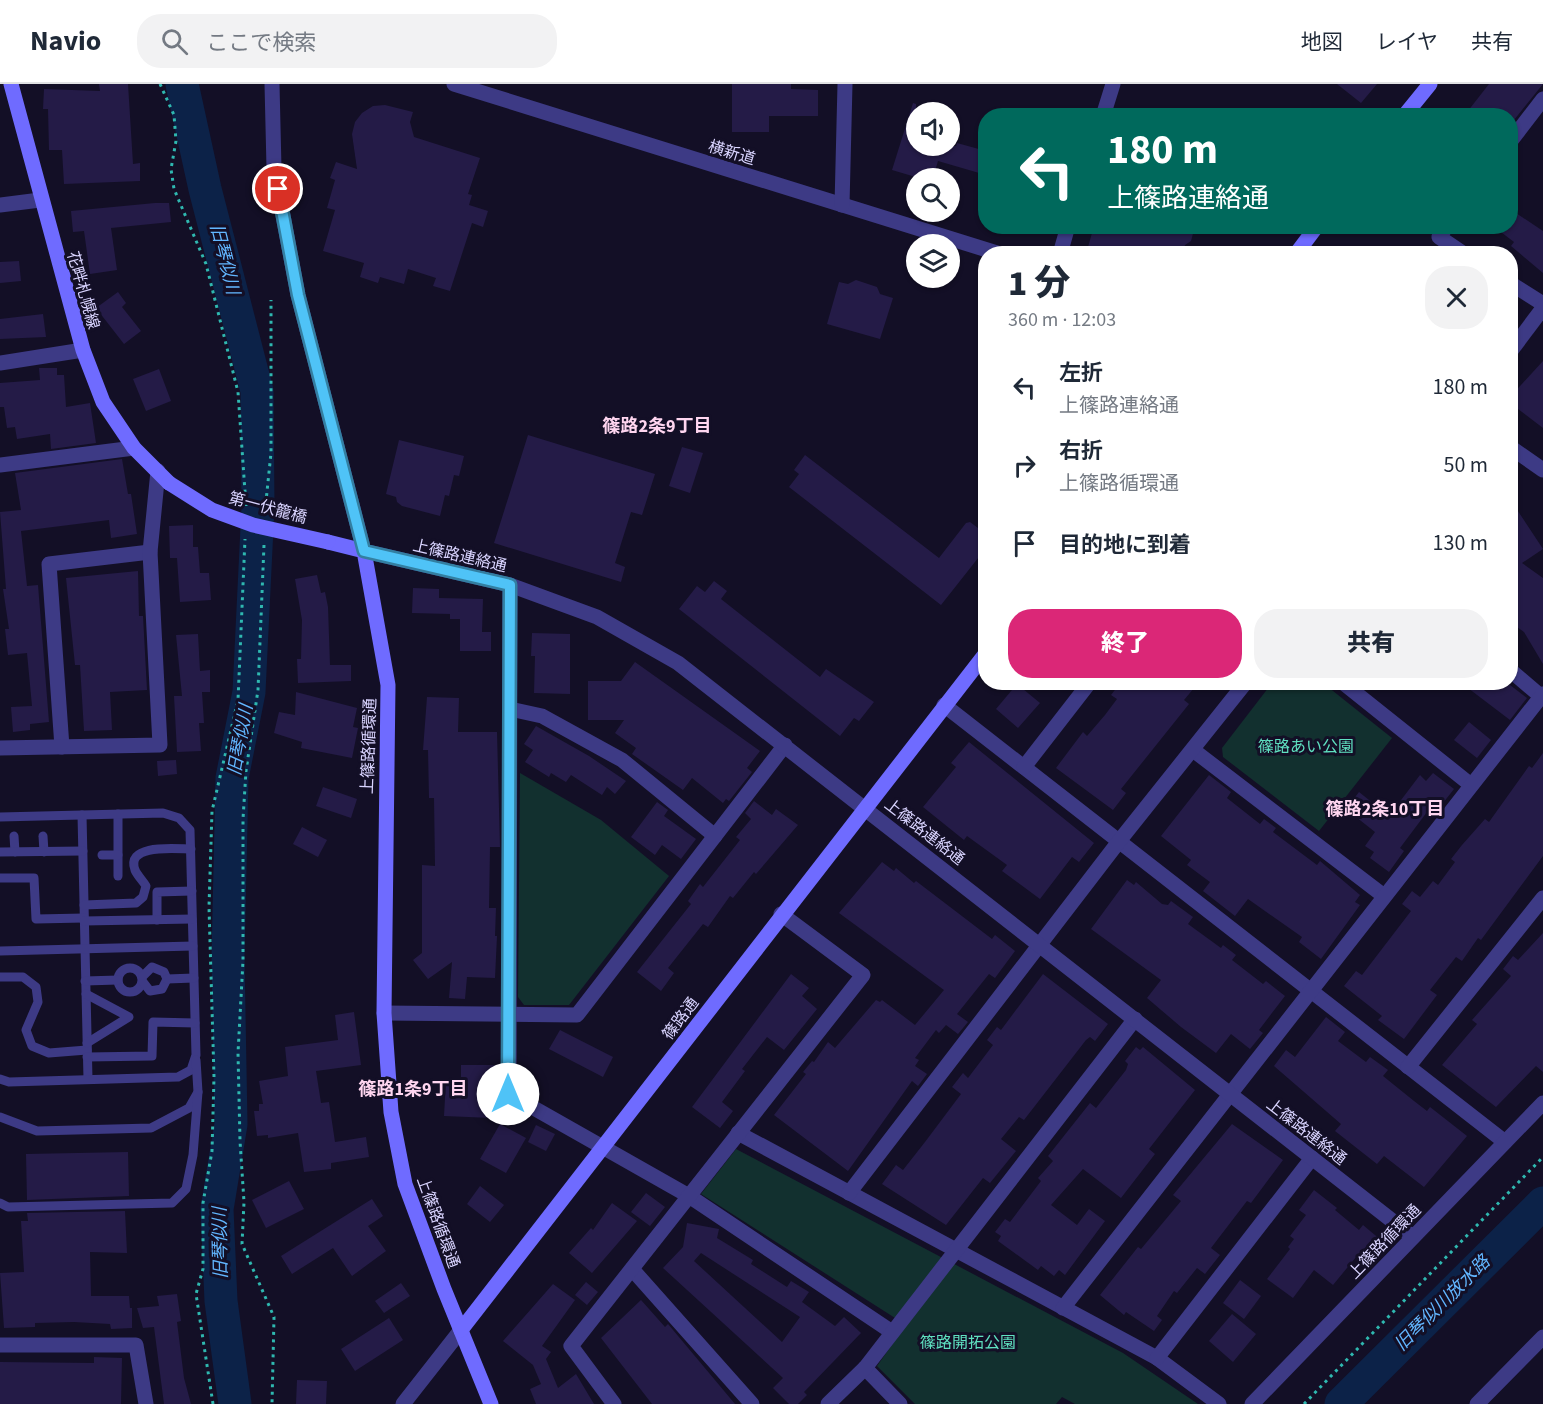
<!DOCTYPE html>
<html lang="ja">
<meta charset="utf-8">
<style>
:root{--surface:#fff;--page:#f2f2f3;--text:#1f2937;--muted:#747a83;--line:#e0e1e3;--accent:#db2777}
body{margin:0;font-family:"Source Sans 3","Noto Sans JP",sans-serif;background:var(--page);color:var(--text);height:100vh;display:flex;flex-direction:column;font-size:22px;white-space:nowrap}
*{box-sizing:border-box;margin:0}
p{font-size:20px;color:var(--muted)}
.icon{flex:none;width:33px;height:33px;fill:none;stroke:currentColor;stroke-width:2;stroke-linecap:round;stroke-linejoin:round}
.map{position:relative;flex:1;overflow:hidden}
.details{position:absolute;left:978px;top:162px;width:540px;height:444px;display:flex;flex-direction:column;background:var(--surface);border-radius:24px;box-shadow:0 2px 4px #0004}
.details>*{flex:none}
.hud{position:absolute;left:978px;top:24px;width:540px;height:126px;border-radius:24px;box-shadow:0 2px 4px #0004;background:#00695c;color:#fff;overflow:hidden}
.controls{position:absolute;left:906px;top:18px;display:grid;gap:12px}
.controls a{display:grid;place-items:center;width:54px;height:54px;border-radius:50%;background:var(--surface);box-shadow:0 2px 4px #0004;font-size:30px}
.pin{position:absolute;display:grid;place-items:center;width:51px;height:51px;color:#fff;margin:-26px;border:3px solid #fff;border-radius:50%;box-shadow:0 2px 6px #0007}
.me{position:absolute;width:66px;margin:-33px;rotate:0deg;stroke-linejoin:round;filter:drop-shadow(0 0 4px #0008)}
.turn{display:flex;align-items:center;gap:21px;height:126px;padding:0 30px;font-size:27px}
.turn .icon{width:78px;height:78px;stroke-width:2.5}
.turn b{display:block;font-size:42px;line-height:51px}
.round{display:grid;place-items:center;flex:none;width:63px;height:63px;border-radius:24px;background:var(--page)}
.overview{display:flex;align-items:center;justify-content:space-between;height:102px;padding:0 30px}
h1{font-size:36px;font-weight:800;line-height:45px}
.action{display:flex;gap:12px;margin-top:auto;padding:12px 30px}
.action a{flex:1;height:69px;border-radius:24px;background:var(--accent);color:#fff;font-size:24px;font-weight:800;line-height:69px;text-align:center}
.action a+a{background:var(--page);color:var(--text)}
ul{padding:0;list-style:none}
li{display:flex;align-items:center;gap:18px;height:78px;padding:0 30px}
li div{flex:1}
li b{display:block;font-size:22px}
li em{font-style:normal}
header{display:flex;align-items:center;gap:36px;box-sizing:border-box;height:84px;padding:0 30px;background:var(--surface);border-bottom:2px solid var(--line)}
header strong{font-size:28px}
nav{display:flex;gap:33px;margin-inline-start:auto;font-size:21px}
.search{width:420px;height:54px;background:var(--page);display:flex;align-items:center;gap:15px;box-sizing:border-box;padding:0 21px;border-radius:24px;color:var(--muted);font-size:22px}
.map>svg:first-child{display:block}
.green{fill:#12302f}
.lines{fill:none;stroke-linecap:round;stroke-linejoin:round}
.river{stroke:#0c2248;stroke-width:33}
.building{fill:#241b47;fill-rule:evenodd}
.path{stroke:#2fb8b0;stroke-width:3;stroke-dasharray:3 4.5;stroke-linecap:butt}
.service{stroke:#3d3a85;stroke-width:9}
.minor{stroke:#3d3a85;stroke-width:15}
.tertiary{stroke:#3d3a85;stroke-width:15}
.secondary{stroke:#6f6bff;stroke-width:15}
.secondary-bridge{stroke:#6f6bff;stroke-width:15}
.route-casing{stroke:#337fa1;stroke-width:15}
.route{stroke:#4fc3f7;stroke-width:10}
.labels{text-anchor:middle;stroke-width:6;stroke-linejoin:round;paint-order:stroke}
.street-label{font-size:16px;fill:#d9d4ff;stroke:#130f26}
.park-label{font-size:16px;fill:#5fe0c0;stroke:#130f26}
.water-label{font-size:18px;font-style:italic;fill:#62b6ff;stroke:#130f26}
.neighbourhood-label{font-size:18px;font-weight:bold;fill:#ffd6f0;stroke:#130f26}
</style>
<header>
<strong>Navio</strong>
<div class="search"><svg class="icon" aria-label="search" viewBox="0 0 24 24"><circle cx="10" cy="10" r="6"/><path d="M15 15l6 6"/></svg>ここで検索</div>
<nav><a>地図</a><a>レイヤ</a><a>共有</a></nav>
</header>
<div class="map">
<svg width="1543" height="1320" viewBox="0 0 1543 1320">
<rect width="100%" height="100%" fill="#130f26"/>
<g class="green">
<polygon points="1272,599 1323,599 1392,654 1319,747 1223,673 1222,664"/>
<polygon points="520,689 601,736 669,792 569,921 524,921 518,913"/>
<polygon points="736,1065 1123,1269 1198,1320 1075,1320 1062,1313 1056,1320 915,1320 877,1282 906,1241 701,1110"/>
</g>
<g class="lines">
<g class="river">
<polyline points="182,0 205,105 257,307 258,423 249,608 232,694 228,873 231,1040 217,1125 221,1217 235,1320"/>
<polyline points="1341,1320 1543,1119"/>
</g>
</g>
<g class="building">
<polygon points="99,0 128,0 133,80 140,79 140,97 64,100 62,66 49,66 48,25 43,25 44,5 100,7"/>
<polygon points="732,0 791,0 791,5 818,6 818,32 769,32 769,48 732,48"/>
<polygon points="1337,0 1377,0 1361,19"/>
<polygon points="1489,0 1543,0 1514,36 1510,32 1464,32"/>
<polygon points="913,19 916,20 916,62 956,62 957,59 986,67 986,91 938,77 933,94 919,94 892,86"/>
<polygon points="385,21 413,28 410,38 414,53 480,74 468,110 472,111 469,121 488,127 483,143 472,139 450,207 433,202 436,194 408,185 404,200 380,193 378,199 360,193 364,179 323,167 335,126 327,124 335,96 330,94 336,78 357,85 352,50 355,38 362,29 373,22"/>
<polygon points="155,119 169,119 171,138 111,144 117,186 90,190 84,147 73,148 71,127"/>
<polygon points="1510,125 1543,147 1543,189 1511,162 1514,158 1493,142 1510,142"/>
<polygon points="1094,142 1195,142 1191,157 1185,161 1182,170 1110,170 1088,163"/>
<polygon points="19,177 21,197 0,199 0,178"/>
<polygon points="856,196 877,203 880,210 893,214 880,255 827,240 839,198 848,200"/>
<polygon points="118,208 126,219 122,223 141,247 124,260 96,224"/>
<polygon points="43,230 46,253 0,255 0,235"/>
<polygon points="1543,277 1543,344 1510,319 1510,313"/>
<polygon points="39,284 57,284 57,291 64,291 66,323 90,319 96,359 51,365 50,350 17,355 15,343 7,344 4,323 0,323 0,299 40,296"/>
<polygon points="159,285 171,317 146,327 133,295"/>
<polygon points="528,351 655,390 642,431 631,428 615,479 625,483 621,498 494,459"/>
<polygon points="399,356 464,372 459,392 454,391 449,412 445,411 440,432 402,422 397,418 396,413 386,410"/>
<polygon points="682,363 703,369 690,409 669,402"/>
<polygon points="805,371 939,474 966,439 970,438 986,450 986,464 941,521 789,403 799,390 794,386"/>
<polygon points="122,375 128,410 131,410 137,450 111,454 109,436 21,447 27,502 38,501 49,638 30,640 30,646 13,648 11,623 32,622 27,569 8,571 5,545 9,545 3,505 6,505 0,428 21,426 15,389"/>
<polygon points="1510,415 1543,465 1522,479 1543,494 1543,580 1524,548 1510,538"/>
<polygon points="193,441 193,463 198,463 200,489 209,489 211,516 180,518 177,474 170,474 169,442"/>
<polygon points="138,487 139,532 143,532 147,606 110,608 112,646 84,647 80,581 75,581 66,494"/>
<polygon points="317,491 321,509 325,508 328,523 330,581 351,581 351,597 298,599 297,575 301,575 302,536 295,495"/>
<polygon points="714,497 727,507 721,515 820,593 826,585 874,618 859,637 854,634 840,652 679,525 697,502 705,508"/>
<polygon points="413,504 439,505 439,514 483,515 482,548 491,548 491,567 460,567 460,535 450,535 450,530 412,529"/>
<polygon points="532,549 570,550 570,610 534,609 535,572 531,572"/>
<polygon points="198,550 200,587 210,586 210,608 202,608 204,639 199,639 201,667 177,668 174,612 182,612 176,551"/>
<polygon points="635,578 760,667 747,684 752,688 729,717 726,715 723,719 692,694 683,706 632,670 636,664 615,649 624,636 588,636 588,597 621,597"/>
<polygon points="1121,598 1199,598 1184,616 1189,620 1121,705 1126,709 1113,726 1056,684 1083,648 1087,652 1105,631 1117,615 1111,611"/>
<polygon points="1460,598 1506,598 1527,614 1510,636"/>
<polygon points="1017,600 1040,619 1018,644 996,625"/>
<polygon points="296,608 357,624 353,643 358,644 352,674 301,664 302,658 274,649 279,628 295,631"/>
<polygon points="427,613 459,614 458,648 497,648 500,763 490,763 489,824 496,824 495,852 497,852 495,894 467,893 465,915 449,914 452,878 428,895 413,876 422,869 422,781 435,782 434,714 429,714 428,666 423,666"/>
<polygon points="1469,638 1491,656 1477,674 1454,656"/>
<polygon points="536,642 589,672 626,697 615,710 607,703 602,711 571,691 566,698 551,689 549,693 525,678 533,666 524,660"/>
<polygon points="969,658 1094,759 1079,778 1072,773 1040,815 1002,787 1007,781 967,752 964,756 923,723 956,683 951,679"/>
<polygon points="1543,669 1543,772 1481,856 1478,854 1462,877 1456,873 1430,906 1437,911 1404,955 1378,936 1382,932 1344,902 1356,887 1362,891 1411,827 1402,820 1412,807 1420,813 1433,797 1438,801 1455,778 1451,775 1462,761 1485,735 1489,738 1529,682 1532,684"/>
<polygon points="176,676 177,690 158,692 157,677"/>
<polygon points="1433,689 1454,705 1439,724 1433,720 1400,764 1404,767 1389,788 1370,774 1374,768 1365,762 1375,748 1346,725 1359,708 1389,732 1420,691 1426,697"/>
<polygon points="1209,691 1231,708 1227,714 1260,740 1264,735 1276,744 1273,748 1317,781 1320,777 1360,811 1355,818 1360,821 1321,875 1299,858 1302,853 1248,815 1235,832 1203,807 1210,798 1187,781 1191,776 1161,752"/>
<polygon points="323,703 357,715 351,734 316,722"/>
<polygon points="754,717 772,731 776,725 798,741 756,790 754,788 733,814 730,812 708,843 703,840 668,884 674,889 661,907 637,888 691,820 688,817 700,800 703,803 740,756 736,753 751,735 745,729"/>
<polygon points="657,718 668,726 664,732 696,755 681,775 662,761 655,771 631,753"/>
<polygon points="302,743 327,756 318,773 293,760"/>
<polygon points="882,778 894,787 896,784 914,799 916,797 992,855 995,851 1015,867 995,894 989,890 957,930 968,938 958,950 946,941 939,949 936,946 915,974 919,976 915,982 927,990 918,1002 912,997 848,1087 774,1031 806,990 803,988 812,977 814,978 828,958 835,964 876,916 880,918 882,916 915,941 944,906 839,829"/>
<polygon points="1127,796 1134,801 1136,798 1162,820 1168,821 1171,817 1193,833 1188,840 1221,864 1223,861 1236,871 1232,876 1263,900 1266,897 1285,912 1259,946 1263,949 1250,965 1231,950 1216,969 1181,943 1147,914 1161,896 1091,845"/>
<polygon points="1543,849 1543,988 1536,982 1496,1023 1442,981 1477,940 1472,936 1511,892 1503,885 1513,872 1518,876"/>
<polygon points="791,890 809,904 802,912 817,925 784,966 767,953 742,985 745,987 722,1018 733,1027 720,1044 692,1023"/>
<polygon points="1043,890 1108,940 1095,957 1090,953 1086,956 1024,1036 1019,1033 1001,1055 1016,1067 990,1099 983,1094 946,1141 882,1100 896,1081 903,1086 925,1058 961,1010 952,1003 963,989 968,994 993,961 987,956 997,943 1001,946"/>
<polygon points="354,928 361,981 316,987 321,1019 329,1018 335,1058 366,1053 369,1073 331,1079 331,1085 304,1088 298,1049 268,1054 268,1051 257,1052 254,1027 259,1027 259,1020 263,1020 259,997 288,992 285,963 338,956 335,931"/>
<polygon points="1326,933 1345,948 1338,957 1366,978 1370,973 1388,986 1383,992 1414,1017 1427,1027 1430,1023 1467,1052 1424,1103 1384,1072 1377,1080 1335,1047 1341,1040 1274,982 1286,966 1295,973"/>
<polygon points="560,946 613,973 603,993 549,965"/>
<polygon points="1136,963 1140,966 1143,963 1195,1006 1149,1065 1155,1070 1121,1114 1083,1085 1051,1121 1077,1141 1089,1125 1105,1137 1065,1191 1059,1186 1054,1192 1041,1182 1038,1186 998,1157 1001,1152 995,1148 1005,1135 1010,1138 1041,1097 1038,1094 1053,1077 1048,1072 1090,1019 1096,1024 1126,986 1128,980 1125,977"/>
<polygon points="461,981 495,981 492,1034 444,1032 446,995 461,996"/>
<polygon points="500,1040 526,1054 506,1089 480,1075"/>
<polygon points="1232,1040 1283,1076 1251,1119 1247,1117 1211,1164 1220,1171 1205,1190 1197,1184 1177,1209 1174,1207 1157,1232 1162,1236 1154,1247 1126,1228 1124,1231 1100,1211 1138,1163 1141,1165 1181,1117 1173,1111"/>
<polygon points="536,1041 555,1050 546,1067 528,1058"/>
<polygon points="128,1068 129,1112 27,1116 26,1070"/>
<polygon points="289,1097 304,1125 266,1144 252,1116"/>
<polygon points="480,1102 504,1121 490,1138 467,1120"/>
<polygon points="1314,1106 1337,1124 1335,1126 1359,1146 1363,1141 1382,1157 1368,1173 1361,1167 1333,1201 1314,1186 1293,1214 1267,1195 1290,1165 1288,1163 1294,1155 1290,1152 1306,1131 1299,1126"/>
<polygon points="646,1109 665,1123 650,1142 631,1128"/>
<polygon points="372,1115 383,1132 368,1142 386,1167 352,1192 333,1164 292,1190 281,1172"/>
<polygon points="612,1119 637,1137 592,1189 569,1169 591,1144 593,1146"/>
<polygon points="125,1127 127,1169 90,1168 91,1212 129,1212 130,1224 132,1224 132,1244 111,1245 110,1240 74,1238 35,1239 35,1243 4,1244 0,1189 24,1188 21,1137 28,1137 27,1129"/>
<path d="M687,1139L719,1145L717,1154L753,1176L751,1180L787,1203L791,1197L809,1208L802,1218L835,1242L844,1233L861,1249L804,1308L807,1311L798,1320H789L773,1304L783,1294L663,1184L683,1163ZM701,1169L800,1233L782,1258L694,1177Z"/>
<polygon points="1240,1196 1261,1212 1244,1235 1223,1219"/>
<polygon points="586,1198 598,1208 587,1221 575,1211"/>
<polygon points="401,1199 410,1212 384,1229 375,1217"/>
<polygon points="553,1200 575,1216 542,1262 551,1268 546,1275 558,1304 576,1290 594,1320 536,1320 530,1305 541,1300 533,1281 503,1257"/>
<polygon points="177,1210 181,1237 177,1238 184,1294 191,1320 164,1320 154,1243 143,1244 137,1224 159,1222 157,1212"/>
<polygon points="641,1216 665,1243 668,1240 735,1320 652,1320 601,1254"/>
<polygon points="1232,1230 1256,1250 1233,1278 1209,1257"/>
<polygon points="389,1234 403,1256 355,1287 341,1265"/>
<polygon points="94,1273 122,1274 121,1320 0,1320 0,1278 94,1279"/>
<polygon points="297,1296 327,1297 326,1320 296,1320"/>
</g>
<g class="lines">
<g class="path">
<polyline points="160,0 174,31 176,57 171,85 174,105 206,180 238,308 246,422"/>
<polyline points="265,427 271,369 271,216"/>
<polyline points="264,461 258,606 246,687 243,735 243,877 238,969 240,1057 244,1118 242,1160 274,1233 272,1320"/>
<polyline points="213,1320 196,1210 203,1185 203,1119 212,1067 214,993 209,823 212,727 238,616 245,455"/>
<polyline points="1304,1320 1543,1073"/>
</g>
<g class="service">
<polyline points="118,730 118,792"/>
<polyline points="82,731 88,995"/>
<polyline points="0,733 163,729 179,734 190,746 196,971 191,986 178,993 9,998 0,995"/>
<polyline points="14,752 15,768"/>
<polyline points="43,752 44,768"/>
<polyline points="0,768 83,767"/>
<polyline points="102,771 118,771"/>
<polyline points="0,794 34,794 36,835 84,834"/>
<path d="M84,821L136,819L143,813L146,802C143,797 137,791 135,786C125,759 177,765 191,765"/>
<polyline points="157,836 157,808 192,807"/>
<polyline points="84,837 192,835"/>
<polyline points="0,867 193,862"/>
<circle cx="130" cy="896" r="12"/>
<polyline points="143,892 152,883 164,888 167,895 162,905 150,907 143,898"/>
<polyline points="0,893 23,893 36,903 38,918 26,946 32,962 49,969 87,966"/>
<polyline points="167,895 194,894"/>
<polyline points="85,897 118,896"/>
<polyline points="86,910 129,933 87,959"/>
<polyline points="87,973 152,972 153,938 195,939"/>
<polyline points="0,1033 37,1047 151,1044 189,1024 198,1008 196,976"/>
<polyline points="0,1119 8,1123 172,1119 186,1105 193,1071 198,1008"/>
</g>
<g class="minor">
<polyline points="1103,32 1113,0"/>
<polyline points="1510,58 1543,15"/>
<polyline points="0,121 40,116"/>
<polyline points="1447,142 1439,153 1464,170"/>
<polyline points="1060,170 1068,142"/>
<polyline points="1510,199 1543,220"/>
<polyline points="1510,268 1543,224"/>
<polyline points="0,279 83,266"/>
<polyline points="0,381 134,364"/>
<polyline points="510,501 509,1010 689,1112 892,1248"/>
<polyline points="1510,586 1543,614"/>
<polyline points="1342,598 1471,701"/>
<polyline points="944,621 1505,1058"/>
<polyline points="510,625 542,632 622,676 715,752"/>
<polyline points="62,663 49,480 150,468"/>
<polyline points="0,664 160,661 150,468 158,387"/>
<polyline points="1193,666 1384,812"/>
<polyline points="1024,683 1090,598"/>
<polyline points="384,929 577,931 785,661"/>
<polyline points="1408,983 1543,814"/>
<polyline points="738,1049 1157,1274 1219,1320"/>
<polyline points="849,1109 1120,756 1246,598"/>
<polyline points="632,1185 752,1320"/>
<polyline points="1063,1224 1543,610"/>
<polyline points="0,1261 136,1261 146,1320"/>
<polyline points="1157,1274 1312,1074"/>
<polyline points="865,1284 900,1320"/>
<polyline points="614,1320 571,1262 863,891 781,830"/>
<polyline points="828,1320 865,1284 1135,935"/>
<polyline points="1477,1320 1543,1253"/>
</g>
<g class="tertiary">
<polyline points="272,0 274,84 298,211 364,467 510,501 597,533 678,579 1413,1153"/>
<polyline points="454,0 1000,170"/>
<polyline points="842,121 845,0"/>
<polyline points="1510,363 1543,386"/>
<polyline points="403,1320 461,1246"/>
<polyline points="1252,1320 1543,1019"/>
</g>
<g class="secondary">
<polyline points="11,0 83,266 103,318 134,364 169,399"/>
<polyline points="1404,32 1430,0"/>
<polyline points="1296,170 1317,142"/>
<polyline points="328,458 364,467 388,601 384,929 391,1028 405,1100 444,1205 491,1320"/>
<polyline points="461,1246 986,569"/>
</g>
<polyline class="secondary-bridge" points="169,399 212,426 253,441 328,458"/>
</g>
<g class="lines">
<g class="route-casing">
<polyline id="route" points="278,105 298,211 364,467 510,501 508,1010"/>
</g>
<use href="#route" class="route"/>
</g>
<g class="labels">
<g class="street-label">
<text transform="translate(732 68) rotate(17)" y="6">横新道</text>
<text transform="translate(84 206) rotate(74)" y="6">花畔札幌線</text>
<text transform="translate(268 423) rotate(15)" y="6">第一伏籠橋</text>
<text transform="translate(460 471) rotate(13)" y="6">上篠路連絡通</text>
<text transform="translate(368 662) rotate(-88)" y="6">上篠路循環通</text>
<text transform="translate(925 747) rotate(38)" y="6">上篠路連絡通</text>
<text transform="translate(680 934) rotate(-53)" y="6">篠路通</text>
<text transform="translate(1307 1047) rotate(38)" y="6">上篠路連絡通</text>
<text transform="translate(439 1138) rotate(70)" y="6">上篠路循環通</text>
<text transform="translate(1384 1157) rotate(-46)" y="6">上篠路循環通</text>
</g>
<g class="park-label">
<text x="1306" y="668">篠路あい公園</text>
<text x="968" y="1264">篠路開拓公園</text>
</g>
<g class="water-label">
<text transform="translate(225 175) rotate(76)" y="6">旧琴似川</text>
<text transform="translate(240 656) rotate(-80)" y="6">旧琴似川</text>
<text transform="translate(220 1159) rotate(-91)" y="6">旧琴似川</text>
<text transform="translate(1442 1219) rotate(-45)" y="6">旧琴似川放水路</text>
</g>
<g class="neighbourhood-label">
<text x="657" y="348">篠路2条9丁目</text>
<text x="1385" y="731">篠路2条10丁目</text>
<text x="413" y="1011">篠路1条9丁目</text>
</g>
</g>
</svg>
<div class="controls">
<a><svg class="icon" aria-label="sound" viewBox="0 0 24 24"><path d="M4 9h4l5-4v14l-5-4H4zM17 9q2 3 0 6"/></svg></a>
<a><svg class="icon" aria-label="search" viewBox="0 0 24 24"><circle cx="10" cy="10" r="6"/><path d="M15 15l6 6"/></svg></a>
<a><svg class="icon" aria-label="layers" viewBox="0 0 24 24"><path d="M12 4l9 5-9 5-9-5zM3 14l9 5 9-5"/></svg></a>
</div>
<div class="pin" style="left:278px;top:105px;background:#d93025"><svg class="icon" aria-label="arrive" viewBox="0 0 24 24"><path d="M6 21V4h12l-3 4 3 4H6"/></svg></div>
<svg class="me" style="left:508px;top:1010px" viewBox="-20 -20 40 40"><circle r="19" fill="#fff"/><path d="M0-13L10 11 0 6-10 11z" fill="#4fc3f7"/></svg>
<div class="hud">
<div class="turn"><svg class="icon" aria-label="left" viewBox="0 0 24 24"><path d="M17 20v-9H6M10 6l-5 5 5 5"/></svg><div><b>180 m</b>上篠路連絡通</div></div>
</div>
<section class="details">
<div class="overview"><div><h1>1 分</h1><p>360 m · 12:03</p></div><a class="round"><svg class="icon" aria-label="close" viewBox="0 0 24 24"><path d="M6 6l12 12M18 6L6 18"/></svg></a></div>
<ul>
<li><svg class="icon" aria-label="left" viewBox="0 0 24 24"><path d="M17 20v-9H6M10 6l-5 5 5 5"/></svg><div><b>左折</b><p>上篠路連絡通</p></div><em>180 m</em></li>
<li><svg class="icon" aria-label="right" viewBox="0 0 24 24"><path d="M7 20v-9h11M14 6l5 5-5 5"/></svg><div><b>右折</b><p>上篠路循環通</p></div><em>50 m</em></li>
<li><svg class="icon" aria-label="arrive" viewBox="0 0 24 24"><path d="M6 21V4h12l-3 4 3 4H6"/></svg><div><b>目的地に到着</b></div><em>130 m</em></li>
</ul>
<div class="action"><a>終了</a><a>共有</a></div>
</section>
</div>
